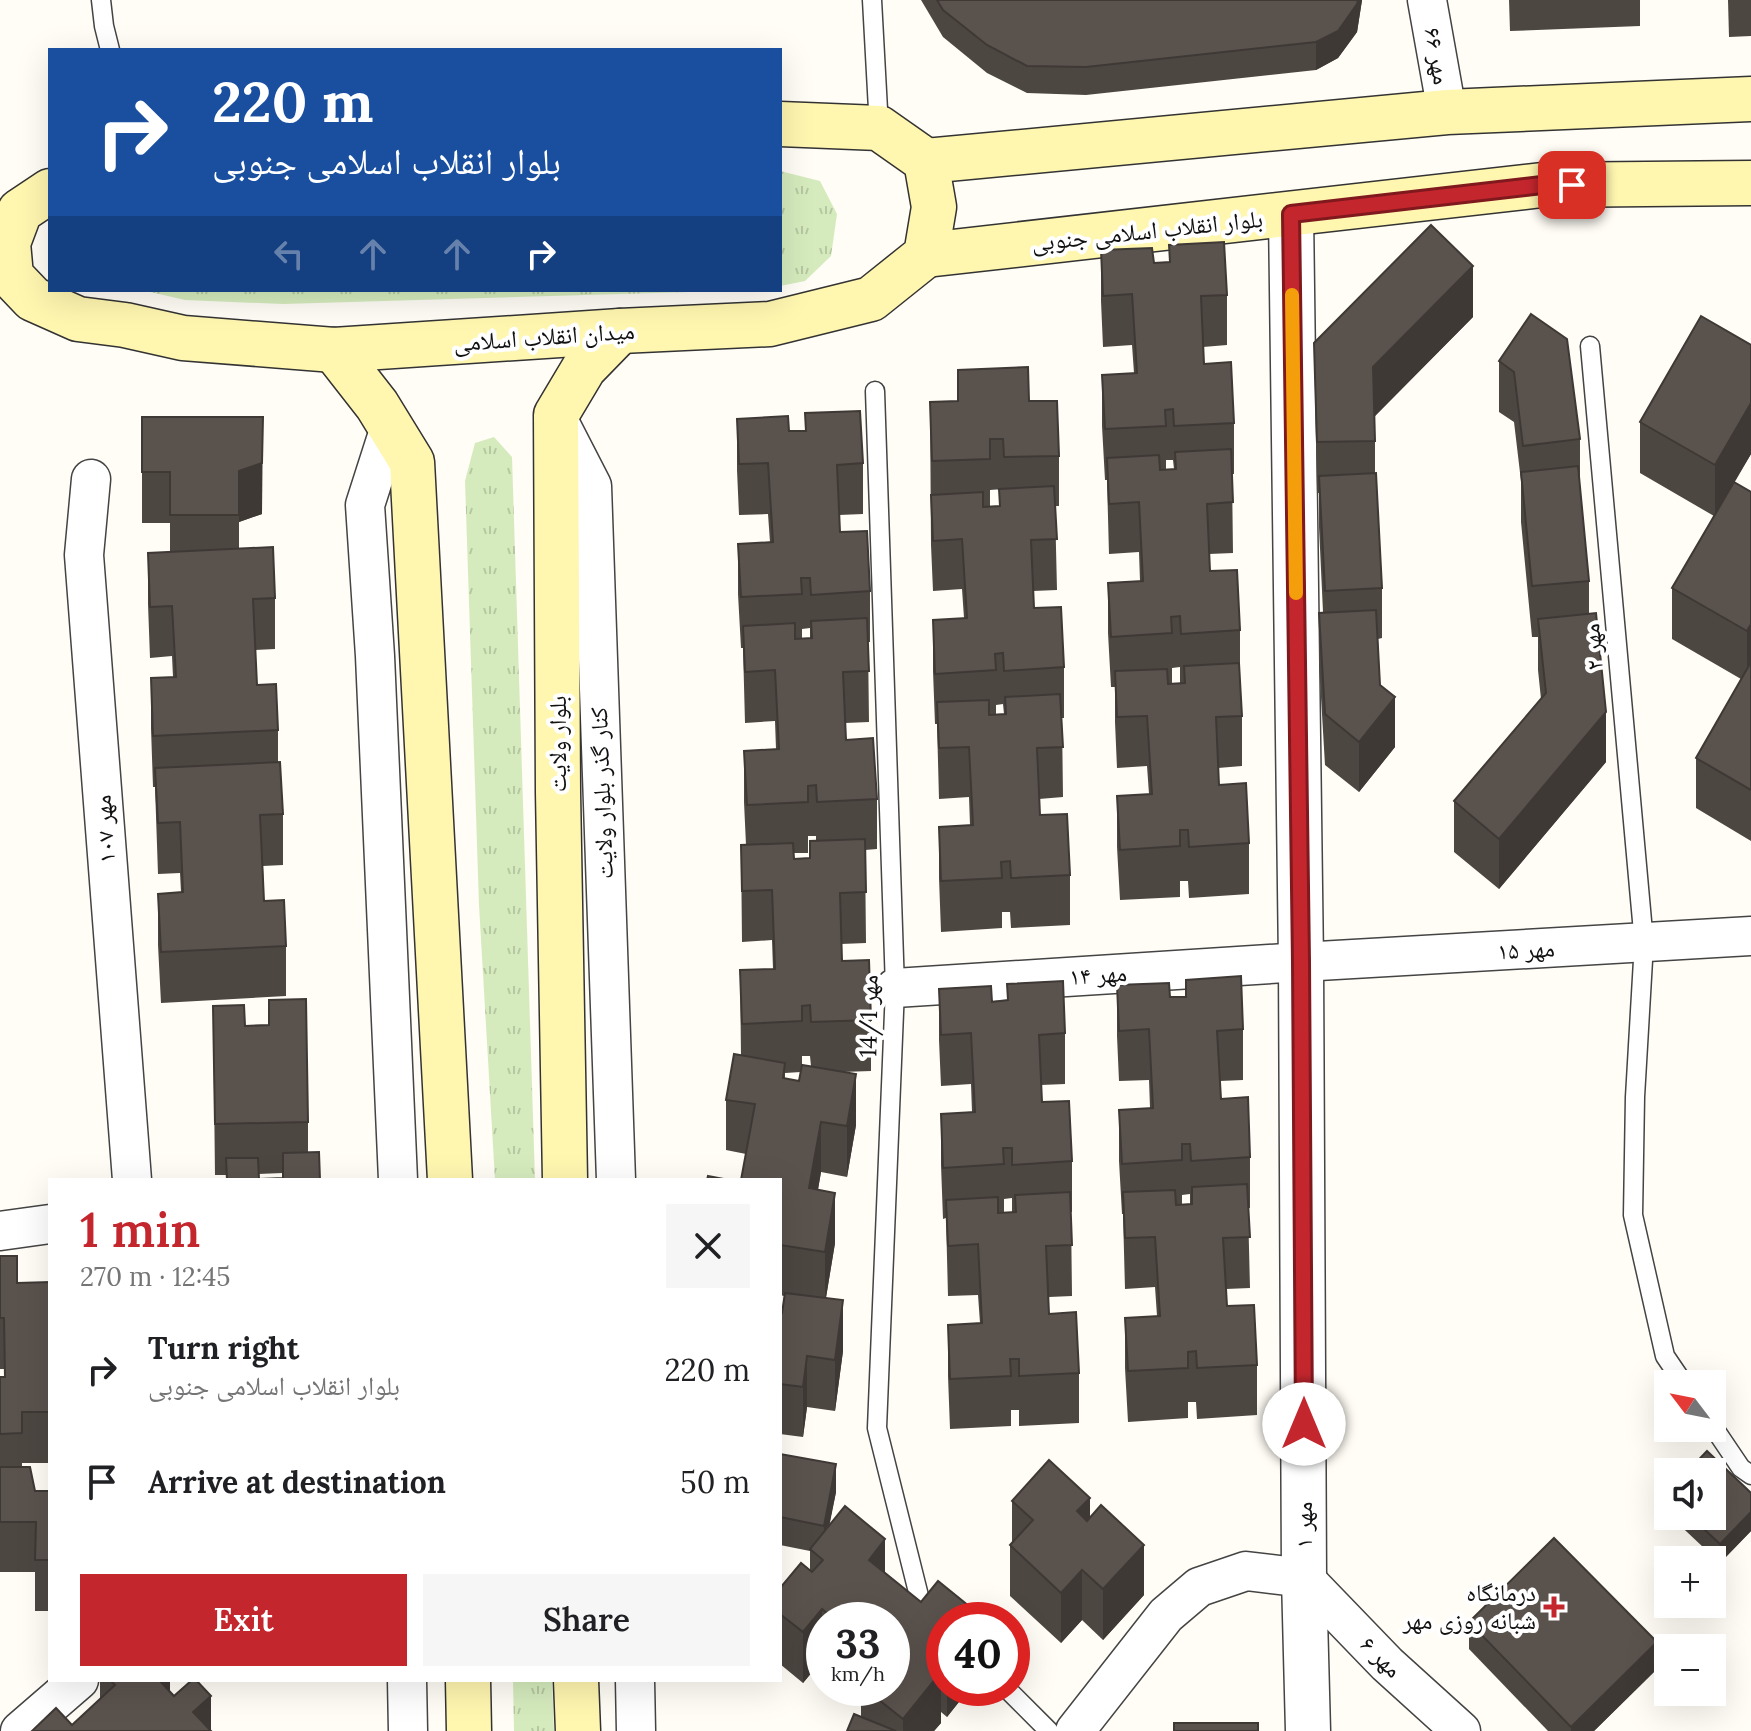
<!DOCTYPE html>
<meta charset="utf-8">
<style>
:root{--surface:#fff;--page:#f6f6f6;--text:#202124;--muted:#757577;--accent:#c4262e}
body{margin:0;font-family:Lora,"Noto Naskh Arabic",serif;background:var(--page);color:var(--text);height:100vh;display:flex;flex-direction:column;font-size:30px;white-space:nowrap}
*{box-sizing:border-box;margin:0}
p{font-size:26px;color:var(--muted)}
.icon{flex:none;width:44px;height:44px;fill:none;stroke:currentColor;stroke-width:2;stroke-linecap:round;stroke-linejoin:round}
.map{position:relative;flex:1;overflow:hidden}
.drawer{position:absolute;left:48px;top:1178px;width:734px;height:504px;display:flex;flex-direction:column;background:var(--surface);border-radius:0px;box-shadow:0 8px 32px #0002}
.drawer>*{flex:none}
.hud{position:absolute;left:48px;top:48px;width:734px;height:244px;border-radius:0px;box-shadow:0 8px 32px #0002;background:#1a4fa0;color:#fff;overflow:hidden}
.needle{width:52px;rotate:302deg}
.fabs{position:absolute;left:1654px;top:1370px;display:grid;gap:16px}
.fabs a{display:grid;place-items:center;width:72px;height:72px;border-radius:0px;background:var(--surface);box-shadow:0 8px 32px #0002;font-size:40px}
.speed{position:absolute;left:806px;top:1602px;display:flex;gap:16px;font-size:40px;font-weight:700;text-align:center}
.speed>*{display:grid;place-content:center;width:104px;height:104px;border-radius:50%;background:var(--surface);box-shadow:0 8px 32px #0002;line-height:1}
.speed small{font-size:20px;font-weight:400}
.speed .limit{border:12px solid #d22;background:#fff;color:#111}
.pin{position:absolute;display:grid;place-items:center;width:68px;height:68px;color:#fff;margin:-34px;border-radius:16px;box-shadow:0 4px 12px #0006}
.me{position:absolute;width:88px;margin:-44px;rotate:0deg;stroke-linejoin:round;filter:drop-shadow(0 0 6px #0008)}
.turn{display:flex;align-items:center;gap:28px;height:168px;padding:0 32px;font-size:36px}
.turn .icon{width:104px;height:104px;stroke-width:2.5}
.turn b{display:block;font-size:56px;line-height:68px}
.lanes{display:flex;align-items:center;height:76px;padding:0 32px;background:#0003;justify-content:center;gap:40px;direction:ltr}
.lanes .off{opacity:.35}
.round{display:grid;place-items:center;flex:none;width:84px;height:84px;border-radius:0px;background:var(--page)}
.overview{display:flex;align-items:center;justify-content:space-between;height:136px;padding:0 32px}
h1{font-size:48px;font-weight:600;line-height:60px;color:var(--accent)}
.action{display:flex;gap:16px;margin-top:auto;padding:16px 32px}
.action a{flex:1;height:92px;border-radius:0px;background:var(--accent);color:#fff;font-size:32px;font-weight:600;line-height:92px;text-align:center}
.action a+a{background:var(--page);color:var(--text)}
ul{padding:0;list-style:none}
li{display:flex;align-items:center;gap:24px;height:112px;padding:0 32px}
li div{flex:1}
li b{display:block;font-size:30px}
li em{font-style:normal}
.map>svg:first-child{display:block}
.grass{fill:url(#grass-tufts)}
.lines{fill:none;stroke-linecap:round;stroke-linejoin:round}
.service-casing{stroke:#444;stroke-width:21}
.minor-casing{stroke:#444;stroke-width:41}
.tertiary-casing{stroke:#444;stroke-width:47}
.secondary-casing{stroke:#333;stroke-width:47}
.service{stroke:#fff;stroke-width:18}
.minor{stroke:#fff;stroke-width:38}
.tertiary{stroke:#fff;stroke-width:44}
.secondary{stroke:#fff6b0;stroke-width:44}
.wall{fill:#4d4742;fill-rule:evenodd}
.shaded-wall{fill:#3f3936}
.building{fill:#5a524d;stroke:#3f3936;stroke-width:2}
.route-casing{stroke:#7f191e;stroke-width:20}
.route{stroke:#c4262e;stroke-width:14}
.slow{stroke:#f59e0b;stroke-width:14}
.poi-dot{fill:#c4262e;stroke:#fff;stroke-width:3}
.labels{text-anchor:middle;stroke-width:8;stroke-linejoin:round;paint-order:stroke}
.street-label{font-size:24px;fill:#111;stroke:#fff}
.poi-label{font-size:24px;fill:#111;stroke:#fff;text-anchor:end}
</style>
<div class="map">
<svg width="1751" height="1731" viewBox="0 0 1751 1731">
<defs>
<pattern id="grass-tufts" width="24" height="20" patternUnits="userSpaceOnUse" patternTransform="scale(2)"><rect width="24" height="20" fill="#d5ebbd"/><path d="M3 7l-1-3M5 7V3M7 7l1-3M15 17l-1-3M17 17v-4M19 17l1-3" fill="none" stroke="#b6c8a1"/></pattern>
</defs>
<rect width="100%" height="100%" fill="#fffdf5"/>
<g class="grass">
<polygon points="780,171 820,181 837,214 831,256 805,281 780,286"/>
<polygon points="142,290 758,290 283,304 185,300"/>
<polygon points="494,437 512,457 535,1180 495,1180 479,905 465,481 475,443"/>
<polygon points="513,1680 552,1680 554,1731 514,1731"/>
</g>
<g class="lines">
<g class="service-casing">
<g id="service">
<polyline points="101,0 104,26 110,50"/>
<polyline points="872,0 879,128"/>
<polyline points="1590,346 1644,943 1635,1097 1633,1215 1665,1356 1684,1384"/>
<polyline points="875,391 895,988 877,1428 921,1604 944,1627"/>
<polyline points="1712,1425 1741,1468 1751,1475"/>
<polyline points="1006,1688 1049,1731"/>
</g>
</g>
<g class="minor-casing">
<g id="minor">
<polyline points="1427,0 1447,112"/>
<polyline points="556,416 592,486 616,1180"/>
<polyline points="390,427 365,505 375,656 398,1180"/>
<polyline points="91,479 84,555 132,1180"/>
<polyline points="895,988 1301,962 1751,936"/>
<polyline points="0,1231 50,1224"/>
<polyline points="407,1680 408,1731"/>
<polyline points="635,1680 636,1731"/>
<polyline points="20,1731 79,1680"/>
<polyline points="1075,1731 1166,1615 1199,1587 1246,1571 1304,1578 1387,1664 1461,1731"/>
</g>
</g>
<g class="tertiary-casing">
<polyline id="tertiary" points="1291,214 1301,962 1304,1578 1308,1731"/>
</g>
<g class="secondary-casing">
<g id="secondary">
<polyline points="926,161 1447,112 1751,99"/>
<polyline points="50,191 20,211 8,243 11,276 33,299 78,319 125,325 183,338 334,350 620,331 770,324 871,299 926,255 934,207 926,161 879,128 780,124"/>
<polyline points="926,255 1542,185 1751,183"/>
<polyline points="334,350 377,405 412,462 450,1180"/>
<polyline points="565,1180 558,792 556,415 584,368 620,331"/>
<polyline points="468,1680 469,1731"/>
<polyline points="576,1680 578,1731"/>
</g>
</g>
<use href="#service" class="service"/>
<use href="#minor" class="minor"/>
<use href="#tertiary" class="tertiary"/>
<use href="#secondary" class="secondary"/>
</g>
<g class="wall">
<polygon points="921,0 1362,0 1357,32 1338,58 1316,70 1086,95 1027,93 987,73 943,37"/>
<polygon points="1509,0 1640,0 1640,26 1510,31"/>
<polygon points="1728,0 1751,0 1751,36 1729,37"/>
<path d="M1169,245L1227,295V345L1203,347L1204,364L1234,423V474H1232L1233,553L1209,554L1210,571L1240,630V681L1242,716V766L1218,768L1219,785L1249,843V894L1189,898L1188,881H1180V897L1120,900L1117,847V796L1149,794L1147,766L1117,768L1115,722V687H1111L1108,633V583L1140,581L1139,552L1109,554L1107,480H1105L1102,426V375L1134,373L1132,345L1103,347L1101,301V250L1154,263L1169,262ZM1166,460H1173L1174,469L1166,470ZM1180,667V683L1172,684V668Z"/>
<polygon points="1531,314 1580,439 1580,486 1589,581 1589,614 1606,762 1499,889 1454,852 1454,801 1541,699 1538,670 1538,637 1532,637 1521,522 1521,481 1514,422 1499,412 1499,361"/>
<polygon points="1473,317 1375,416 1375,473 1382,588 1382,638 1378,639 1380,685 1395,747 1359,792 1325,765 1319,663 1319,613 1323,612 1319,527 1319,493 1317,493 1314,343"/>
<polygon points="1751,345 1751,454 1734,482 1751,492 1751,841 1696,808 1696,758 1741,679 1672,639 1672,588 1714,516 1640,473 1640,422"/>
<path d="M958,370L1029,401L1059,456V506H1055L1057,590L1033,591L1034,608L1064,667V718H1062L1063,797L1039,799L1040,815L1070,875V925L1011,928L1010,912H1002V928L941,932L939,878V827L970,825L969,797L939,799L937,724H935L933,671V620L964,618L962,589L933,591L931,545L930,402L958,401ZM999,489V506L990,507V490L1003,489ZM1003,704L1004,714L996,715V705Z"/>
<path d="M805,413L863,463V514L839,515L840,532L870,591V642H868L869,722L845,723L846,740L877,799V849L865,850L866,943L841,944L842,961L871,1020V1071L842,1072L856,1125L847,1177L821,1172L818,1190L835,1243L826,1298L843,1351L835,1411L807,1407L803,1437L780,1434V1313H782L784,1296L780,1295V1180L746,1154L726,1150V1100L741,1056L740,970L773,969L772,940L742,942L741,845H746L744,802V751L776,749L775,721L745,723L743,648H741L738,594V544L770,542L768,514L739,515L737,470V419L789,431H805ZM810,628V638H802V629ZM808,836H816V841L810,858L794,859L793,853H808ZM802,1056H810L811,1066L802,1065ZM801,1072L799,1081L785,1079V1073Z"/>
<polygon points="142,417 262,514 239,522 239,548 275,598 275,649 255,650 257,685 278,730 278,762 283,814 283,865 263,866 264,901 286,946 286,996 161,1003 158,945 158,894 181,892 180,873 158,874 155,787 153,787 151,728 151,678 173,677 172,656 150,658 148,604 148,553 170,552 170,523 142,523"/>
<path d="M1007,984L1065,1033V1084L1041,1085L1042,1102L1072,1161V1212H1071L1072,1296L1049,1297V1314L1079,1373V1423L1019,1426V1410H1011V1426L950,1429L948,1376V1325L980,1323L978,1295L948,1296L946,1218L943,1219L941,1165V1114L972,1112L971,1084L941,1086L939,1040V989L992,1002L1007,1001ZM1012,1198V1212H1004V1199Z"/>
<path d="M1117,985L1170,997L1243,1029V1080L1220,1081L1221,1099L1250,1157V1208H1248L1250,1288L1226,1289L1227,1306L1257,1365V1415L1197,1419L1196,1402H1188V1418L1128,1422L1125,1368V1318L1157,1316L1155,1287L1125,1289L1123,1214H1122L1119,1161V1110L1150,1108L1149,1080L1119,1081L1117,1036ZM1190,1194V1204L1182,1205V1195Z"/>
<path d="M213,1006L245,1026L308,1122V1152L320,1180H226V1175H215ZM283,1173V1178L259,1179L258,1174Z"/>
<polygon points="0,1256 17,1283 50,1282 50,1463 22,1463 22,1467 35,1491 50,1491 50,1611 35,1611 35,1572 0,1572 0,1377 4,1377 4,1369 0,1369"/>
<polygon points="780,1454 836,1492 829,1525 885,1573 944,1620 944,1688 970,1688 947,1717 941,1712 941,1723 934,1731 847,1731 861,1717 861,1692 856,1688 892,1688 892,1620 824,1620 824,1662 822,1660 803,1683 780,1664 780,1588 810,1571 810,1551 780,1545"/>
<polygon points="1668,1492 1668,1514 1666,1512 1666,1493"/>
<polygon points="1751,1493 1751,1531 1720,1563 1670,1516 1712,1516"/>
<polygon points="1012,1501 1090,1518 1144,1595 1103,1640 1082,1620 1061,1643 1010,1596 1010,1545 1012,1542"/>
<polygon points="1469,1622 1657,1669 1594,1731 1548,1731 1469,1649"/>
<polygon points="100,1680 170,1680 170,1691 174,1696 211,1696 211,1731 32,1731 72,1725 100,1699"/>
</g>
<g class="shaded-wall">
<polygon points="1358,0 1362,0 1357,32 1338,58 1316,70 1316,42"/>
<polygon points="1473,266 1473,317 1373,418 1373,367"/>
<polygon points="1751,403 1751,454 1715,516 1715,465"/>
<polygon points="263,417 262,514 239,522 239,471"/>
<polygon points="1751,624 1751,675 1747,682 1747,631"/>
<polygon points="1395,697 1395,747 1359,792 1359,742"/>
<polygon points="1606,712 1606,762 1499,889 1499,839"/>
<polygon points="856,1074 856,1125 847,1177 847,1126"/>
<polygon points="821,1122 821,1172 809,1239 809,1188"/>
<polygon points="835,1193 835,1243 825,1303 825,1252"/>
<polygon points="843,1300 843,1351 835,1411 835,1360"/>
<polygon points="807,1356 807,1407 803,1437 803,1387"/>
<polygon points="836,1464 836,1492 824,1553 824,1526"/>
<polygon points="1090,1498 1090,1548 1077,1511"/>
<polygon points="1751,1512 1751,1531 1720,1563 1720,1544"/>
<polygon points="885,1539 885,1590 869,1560"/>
<polygon points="1144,1545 1144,1595 1103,1640 1103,1589"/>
<polygon points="1082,1570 1082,1620 1061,1643 1061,1593"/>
<polygon points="822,1609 822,1660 803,1683 803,1632"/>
<polygon points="1657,1642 1657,1669 1594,1731 1571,1731 1571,1727"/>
<polygon points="934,1655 934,1680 941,1672 941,1723 934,1731 903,1731 903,1719 929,1662"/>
<polygon points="150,1680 170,1680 170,1703"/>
<polygon points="947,1688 970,1688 947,1717"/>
<polygon points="211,1696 211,1731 193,1712"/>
</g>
<g class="building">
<polygon points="937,0 1358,0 1357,4 1338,31 1316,42 1086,67 1027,66 987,45 943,10"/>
<polygon points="1431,225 1473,266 1373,367 1375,441 1317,442 1314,343"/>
<polygon points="1224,242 1227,295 1201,296 1204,364 1231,362 1234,423 1174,426 1173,409 1165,410 1166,426 1105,429 1102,375 1137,373 1132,294 1103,296 1101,250 1152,248 1154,263 1170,262 1169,245"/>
<polygon points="1531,314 1567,339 1580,439 1523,446 1514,372 1499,361"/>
<polygon points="1701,316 1751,345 1751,403 1715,465 1640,422"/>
<polygon points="1028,367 1029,401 1057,401 1059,456 1004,457 1003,439 990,439 990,459 932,461 930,402 958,401 958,370"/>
<polygon points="860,411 863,463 837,465 840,532 867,531 870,591 811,595 810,578 801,578 802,594 741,597 738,544 773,542 768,463 739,464 737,419 788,416 789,431 806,431 805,413"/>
<polygon points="142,417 263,417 262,463 239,471 239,515 170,515 170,472 142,472"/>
<polygon points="1231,449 1233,502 1207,504 1210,571 1237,570 1240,630 1181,634 1180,616 1171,617 1172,633 1111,637 1108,583 1143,581 1139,502 1109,504 1107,458 1159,455 1160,470 1176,469 1175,452"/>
<polygon points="1578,466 1589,581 1532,586 1521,472"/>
<polygon points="1376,473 1382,588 1325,591 1319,476"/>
<polygon points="1734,482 1751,492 1751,624 1747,631 1672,588"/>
<polygon points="1054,486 1057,539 1031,540 1034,608 1061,607 1064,667 1004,671 1003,653 995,654 996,670 935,674 933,620 967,618 962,539 933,541 931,495 983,492 983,507 1000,506 999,489"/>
<polygon points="273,547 275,598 253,599 257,685 276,684 278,730 153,736 151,678 176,677 172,606 150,607 148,553"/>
<polygon points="1376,610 1380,685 1395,697 1359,742 1325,714 1319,613"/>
<polygon points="1596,613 1606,712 1499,839 1454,801 1546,693 1538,619"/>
<polygon points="867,618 869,671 843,672 846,740 873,738 877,799 817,802 816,785 808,786 808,802 747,805 744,751 779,749 775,670 745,672 743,626 795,623 795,639 812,638 811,621"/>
<polygon points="1751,662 1751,790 1696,758"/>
<polygon points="1239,663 1242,716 1216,717 1219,785 1246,783 1249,843 1189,847 1188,830 1180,830 1180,846 1120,850 1117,796 1152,794 1147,716 1117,717 1115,671 1167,669 1168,684 1185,683 1184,666"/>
<polygon points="1060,694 1063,747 1037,748 1040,815 1067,814 1070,875 1011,878 1010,861 1001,862 1002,878 941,881 939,827 973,825 969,747 939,748 937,702 989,700 989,715 1006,714 1005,697"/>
<polygon points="280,762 283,814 260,815 264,901 284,900 286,946 161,952 158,894 183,892 180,822 158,823 155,768"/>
<polygon points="865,839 866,892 840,893 842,961 869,960 871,1020 811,1022 810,1005 802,1006 802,1021 742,1024 740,970 775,969 772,890 742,891 741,845 793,843 794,859 810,858 810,841"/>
<polygon points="1241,976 1243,1029 1217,1031 1221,1099 1248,1097 1250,1157 1191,1161 1190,1144 1182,1144 1182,1160 1122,1164 1119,1110 1153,1108 1149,1029 1119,1031 1117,985 1169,983 1170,997 1186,997 1186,980"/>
<polygon points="1063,981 1065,1033 1039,1035 1042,1102 1069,1101 1072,1161 1012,1165 1012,1148 1003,1148 1004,1164 943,1168 941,1114 975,1112 971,1033 941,1035 939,989 991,986 992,1002 1008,1000 1007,984"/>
<polygon points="306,999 308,1122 215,1124 213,1006 244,1005 245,1026 269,1025 269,1000"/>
<polygon points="734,1054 785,1063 783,1078 799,1081 802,1065 856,1074 847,1126 821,1122 809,1188 835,1193 825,1252 780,1245 780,1180 741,1180 755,1104 726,1100"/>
<polygon points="319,1152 320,1180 227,1180 226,1158 258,1158 259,1179 283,1178 283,1153"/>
<polygon points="708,1176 729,1180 707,1180"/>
<polygon points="1247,1184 1250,1237 1223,1238 1227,1306 1254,1305 1257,1365 1197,1368 1196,1351 1188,1352 1188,1368 1128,1371 1125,1318 1160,1316 1155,1237 1125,1238 1123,1192 1175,1190 1176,1205 1192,1204 1192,1187"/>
<polygon points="1070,1192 1072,1245 1046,1246 1049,1314 1076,1312 1079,1373 1019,1376 1019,1359 1010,1359 1011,1376 950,1379 948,1325 982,1323 978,1244 948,1246 946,1200 998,1197 998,1213 1016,1212 1015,1195"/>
<polygon points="0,1256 17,1256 17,1283 50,1282 50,1412 22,1412 22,1433 0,1434 0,1377 5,1377 4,1318 0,1318"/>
<polygon points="785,1293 843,1300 835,1360 807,1356 803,1387 780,1384 780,1313 782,1313"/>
<polygon points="1707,1451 1751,1493 1751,1512 1720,1544 1690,1516 1712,1516 1712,1472 1687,1472"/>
<polygon points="780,1454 836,1464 824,1526 780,1517"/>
<polygon points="1049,1460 1090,1498 1077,1511 1087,1521 1101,1505 1144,1545 1103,1589 1082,1570 1061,1593 1010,1545 1033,1520 1012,1501"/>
<polygon points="0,1467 30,1467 35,1491 50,1491 50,1560 35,1560 36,1522 0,1522"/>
<polygon points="845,1506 885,1539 869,1560 921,1602 938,1581 985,1619 944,1620 944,1663 934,1655 929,1662 941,1672 903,1719 864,1688 892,1688 892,1620 835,1620 822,1609 803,1632 780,1614 780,1588 801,1563 812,1572 823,1560 810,1549"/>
<polygon points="1554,1538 1657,1642 1571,1727 1469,1622"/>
<polygon points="110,1680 159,1680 174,1696 192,1680 196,1680 211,1696 193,1712 211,1731 32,1731 56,1708 72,1725 115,1685"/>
<polygon points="854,1714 896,1731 847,1731"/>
<rect x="1174" y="1723" width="84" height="8"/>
</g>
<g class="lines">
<g class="route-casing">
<polyline id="route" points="1304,1424 1301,962 1291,214 1542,185 1572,185"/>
</g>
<use href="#route" class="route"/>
<polyline class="slow" points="1292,295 1296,593"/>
</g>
<path class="poi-dot" d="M1550 1595h8v8h8v8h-8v8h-8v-8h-8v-8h8z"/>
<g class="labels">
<g class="street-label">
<text transform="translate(1437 56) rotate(80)" y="8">مهر ۶۶</text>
<text transform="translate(1147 231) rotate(-6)" y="8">بلوار انقلاب اسلامی جنوبی</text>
<text transform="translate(544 337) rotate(-4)" y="8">میدان انقلاب اسلامی</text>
<text transform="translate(1593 647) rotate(-95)" y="8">مهر ۲</text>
<text transform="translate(558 744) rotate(-90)" y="8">بلوار ولایت</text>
<text transform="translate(602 793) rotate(-92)" y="8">کنار گذر بلوار ولایت</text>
<text transform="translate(105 829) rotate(-94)" y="8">مهر ۱۰۷</text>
<text transform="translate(1526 950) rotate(-3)" y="8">مهر ۱۵</text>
<text transform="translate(1098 975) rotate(-4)" y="8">مهر ۱۴</text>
<text transform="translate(869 1016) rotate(-89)" y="8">مهر 14/1</text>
<text transform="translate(1304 1525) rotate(-90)" y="8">مهر ۱</text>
<text transform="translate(1381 1657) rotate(45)" y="8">مهر ۶</text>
</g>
<g class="poi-label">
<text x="1536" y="1601">درمانگاه<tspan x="1536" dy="28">شبانه روزی مهر</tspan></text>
</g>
</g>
</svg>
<div class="fabs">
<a><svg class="needle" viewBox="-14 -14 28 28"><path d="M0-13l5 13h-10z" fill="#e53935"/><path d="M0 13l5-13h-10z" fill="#757577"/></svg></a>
<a><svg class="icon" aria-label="sound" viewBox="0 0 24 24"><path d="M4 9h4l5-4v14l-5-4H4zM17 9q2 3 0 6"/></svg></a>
<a>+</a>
<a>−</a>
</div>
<div class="speed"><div>33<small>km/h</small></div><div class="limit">40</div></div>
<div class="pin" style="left:1572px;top:185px;background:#d93025"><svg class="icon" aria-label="arrive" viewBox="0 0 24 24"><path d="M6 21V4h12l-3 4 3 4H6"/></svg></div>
<svg class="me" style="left:1304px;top:1424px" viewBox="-20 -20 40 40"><circle r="19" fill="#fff"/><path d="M0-13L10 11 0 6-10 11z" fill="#c4262e"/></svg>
<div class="hud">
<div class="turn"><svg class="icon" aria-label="right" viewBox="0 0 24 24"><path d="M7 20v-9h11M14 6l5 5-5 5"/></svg><div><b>220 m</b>بلوار انقلاب اسلامی جنوبی</div></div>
<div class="lanes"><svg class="icon off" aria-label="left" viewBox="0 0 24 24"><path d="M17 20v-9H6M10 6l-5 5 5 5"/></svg><svg class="icon off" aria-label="ahead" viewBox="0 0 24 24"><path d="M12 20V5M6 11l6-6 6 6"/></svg><svg class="icon off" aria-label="ahead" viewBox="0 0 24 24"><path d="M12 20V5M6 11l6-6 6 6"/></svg><svg class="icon" aria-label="right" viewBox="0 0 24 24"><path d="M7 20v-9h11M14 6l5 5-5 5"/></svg></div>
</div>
<section class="drawer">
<div class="overview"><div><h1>1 min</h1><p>270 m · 12:45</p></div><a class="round"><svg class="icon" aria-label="close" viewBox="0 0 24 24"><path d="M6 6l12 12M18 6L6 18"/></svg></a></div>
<ul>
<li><svg class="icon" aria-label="right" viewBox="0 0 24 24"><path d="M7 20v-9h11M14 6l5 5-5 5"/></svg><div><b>Turn right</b><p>بلوار انقلاب اسلامی جنوبی</p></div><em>220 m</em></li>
<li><svg class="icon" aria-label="arrive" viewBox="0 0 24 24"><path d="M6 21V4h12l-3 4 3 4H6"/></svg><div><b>Arrive at destination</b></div><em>50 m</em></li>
</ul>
<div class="action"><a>Exit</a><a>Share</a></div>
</section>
</div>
